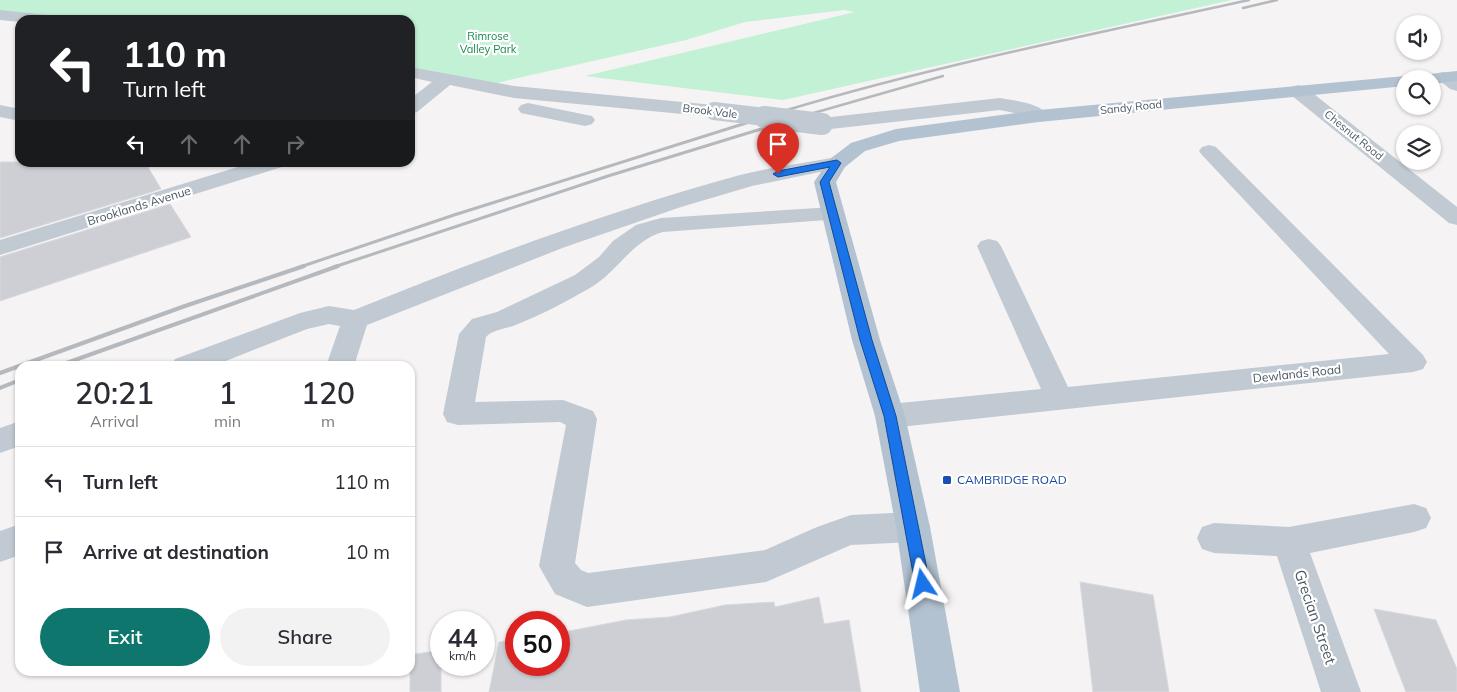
<!DOCTYPE html>
<style>
:root{--surface:#fff;--page:#f2f2f3;--text:#2b2b33;--muted:#7c7c81;--line:#e1e1e2;--accent:#0f766e}
body{margin:0;font-family:Mulish,sans-serif;background:var(--page);color:var(--text);height:100vh;display:flex;flex-direction:column;font-size:19px;white-space:nowrap}
*{box-sizing:border-box;margin:0}
p{font-size:16px;color:var(--muted)}
.icon{flex:none;width:28px;height:28px;fill:none;stroke:currentColor;stroke-width:2;stroke-linecap:round;stroke-linejoin:round}
.map{position:relative;flex:1;overflow:hidden}
.panel{position:absolute;left:15px;top:361px;width:400px;height:315px;display:flex;flex-direction:column;background:var(--surface);border-radius:15px;box-shadow:0 1px 4px #0004}
.panel>*{flex:none}
.top-card{position:absolute;left:15px;top:15px;width:400px;height:152px;border-radius:15px;box-shadow:0 1px 4px #0004;background:#202124;color:#fff;overflow:hidden}
.buttons{position:absolute;left:1396px;top:15px;display:grid;gap:10px}
.buttons a{display:grid;place-items:center;width:45px;height:45px;border-radius:50%;background:var(--surface);box-shadow:0 1px 4px #0004;font-size:25px}
.speed{position:absolute;left:430px;top:611px;display:flex;gap:10px;font-size:25px;font-weight:700;text-align:center}
.speed>*{display:grid;place-content:center;width:65px;height:65px;border-radius:50%;background:var(--surface);box-shadow:0 1px 4px #0004;line-height:1}
.speed small{font-size:12px;font-weight:400}
.speed .limit{border:8px solid #d22;background:#fff;color:#111}
.pin{position:absolute;display:grid;place-items:center;width:42px;height:42px;color:#fff;margin:-51px -21px;border-radius:50% 50% 50% 0;rotate:-45deg;box-shadow:0 0 5px #0007}
.pin .icon{rotate:45deg}
.me{position:absolute;width:55px;margin:-28px;rotate:350deg;stroke-linejoin:round;filter:drop-shadow(0 0 4px #0008)}
.turn{display:flex;align-items:center;gap:18px;height:105px;padding:0 25px;font-size:22px}
.turn .icon{width:65px;height:65px;stroke-width:2.5}
.turn b{display:block;font-size:35px;line-height:42px}
.lanes{display:flex;align-items:center;height:48px;padding:0 25px;background:#0003;justify-content:center;gap:25px;direction:ltr}
.lanes .off{opacity:.35}
.eta{display:flex;justify-content:space-evenly;align-items:center;height:85px;text-align:center}
.eta b{font-size:30px;font-weight:600;line-height:35px}
.button{display:flex;gap:10px;margin-top:auto;padding:10px 25px}
.button a{flex:1;height:58px;border-radius:30px;background:var(--accent);color:#fff;font-size:20px;font-weight:600;line-height:58px;text-align:center}
.button a+a{background:var(--page);color:var(--text)}
ul{padding:0;list-style:none}
li{display:flex;align-items:center;gap:15px;height:70px;padding:0 25px;border-top:1px solid var(--line)}
li div{flex:1}
li b{display:block;font-size:19px}
li em{font-style:normal}
.map>svg:first-child{display:block}
.green{fill:#c3f1d5}
.building{fill:#cdcfd5;stroke:#d7d9de}
.lines{fill:none;stroke-linecap:round;stroke-linejoin:round}
.minor{fill:#c1cad2;fill-rule:evenodd}
.major{fill:#b3c2d1;fill-rule:evenodd}
.rail-far2{stroke:#b5b8bd;stroke-width:2.5}
.rail-far1{stroke:#b5b8bd;stroke-width:3}
.rail{stroke:#b5b8bd;stroke-width:4}
.minor-bridge-far1{stroke:#c1cad2;stroke-width:18}
.minor-bridge{stroke:#c1cad2;stroke-width:22}
.route{fill:#1a73e8;stroke:#114b97}
.transit-dot{fill:#1a4fb4;stroke:#fff;stroke-width:2}
.labels{text-anchor:middle;stroke-width:4.5;stroke-linejoin:round;paint-order:stroke}
.far-park-label{font-size:11px;fill:#17864f;stroke:#fff}
.far-street-label{font-size:11px;fill:#4a5661;stroke:#fff}
.street-label{font-size:12px;fill:#4a5661;stroke:#fff}
.transit-label{font-size:12px;fill:#164399;stroke:#fff;text-anchor:start}
.near-street-label{font-size:15px;fill:#4a5661;stroke:#fff}
</style>
<div class="map">
<svg width="1457" height="692" viewBox="0 0 1457 692">
<rect width="100%" height="100%" fill="#f5f3f3"/>
<polygon class="green" points="0,0 1232,0 783,100 585,76 855,12 844,10 745,22 686,40 483,86 410,72 410,20 47,20 0,15"/>
<g class="building">
<polygon points="0,162 145,162 161,189 0,238"/>
<polygon points="170,204 191,237 0,301 0,257"/>
<polygon points="1080,582 1153,595 1169,692 1093,692"/>
<polygon points="819,597 824,624 849,620 861,692 489,692 499,642 516,639 516,665 559,665 559,633 626,620 670,617 725,605 774,602 775,607"/>
<polygon points="1374,609 1436,620 1457,669 1457,692 1406,692"/>
<polygon points="441,650 441,692 410,692 410,655"/>
</g>
<g class="lines">
<g class="minor">
<polygon points="0,10 47,15 53,17 55,20 20,20 20,22 0,20"/>
<polygon points="410,67 514,86 714,105 721,107 724,111 721,115 714,117 514,98 450,85 417,112 410,114 410,99 432,82 410,77"/>
<polygon points="1444,72 1457,77 1457,91 1450,89 1435,77 1438,73"/>
<polygon points="1298,85 1305,87 1457,207 1457,225 1449,223 1291,95 1289,91 1291,87"/>
<path d="M1000,98C1015,101 1039,102 1049,116L1046,120L1039,122L1019,114L1000,110L822,130L815,128L812,124L815,120L822,118Z"/>
<polygon points="528,103 592,116 595,120 592,124 585,126 521,113 518,109 521,105"/>
<polygon points="0,105 20,109 20,121 0,117"/>
<polygon points="1209,145 1216,147 1423,355 1427,362 1423,369 1413,372 890,428 879,424 875,416 879,408 890,404 1041,389 977,246 981,241 989,239 997,241 1001,246 1068,387 1389,354 1202,155 1199,151 1202,147"/>
<path d="M837,157L844,159L848,163L844,167L752,186L681,207L565,247L367,325L354,366H326L340,326L329,324L307,329L213,366H171L175,359L300,313L329,306L354,310C480,259 609,211 740,175C772,167 805,163 837,157Z"/>
<polygon points="254,162 288,162 285,166 0,255 0,240"/>
<path d="M833,207L841,209L844,214L841,219L663,232C631,241 618,272 590,288C567,301 543,314 518,324C507,329 494,329 486,337L475,402L563,400L593,411L597,419L575,563L581,570L588,573L765,550L817,527L851,515L913,512L925,517L930,527L925,537L913,542L851,545L766,582L587,607L555,594L539,566L566,425L560,422L458,425L447,422L443,414L459,334L472,319L497,312L575,275L599,257L613,241L636,225L661,218Z"/>
<polygon points="20,421 20,446 0,453 0,428"/>
<polygon points="1414,504 1426,508 1431,518 1426,528 1414,532 1310,553 1361,692 1321,692 1277,556 1214,553 1202,549 1197,538 1202,527 1214,523 1289,527"/>
<polygon points="20,524 20,555 0,562 0,531"/>
</g>
<g class="major">
<polygon points="1457,71 1457,81 1432,84 1432,79 1418,79 1421,75"/>
<polygon points="1405,76 1413,79 1405,79 1405,86 1039,122 899,141 865,151 845,167 836,182 880,340 905,416 930,527 960,692 920,692 896,527 875,416 852,340 814,182 830,159 851,143 896,129 1039,110"/>
</g>
<g class="rail-far2">
<polyline points="1243,8 1277,0"/>
<path d="M761,118C921,68 1086,36 1249,0"/>
<polyline points="796,118 943,76"/>
</g>
<g class="rail-far1">
<polyline points="300,267 454,215 765,117"/>
<polyline points="334,267 608,176 800,117"/>
</g>
<g class="rail">
<polyline points="58,366 338,266"/>
<polyline points="0,373 185,306 304,266"/>
<polyline points="0,388 20,380"/>
</g>
<polyline class="minor-bridge-far1" points="714,111 774,118"/>
<polyline class="minor-bridge" points="764,117 822,124"/>
</g>
<polygon class="route" points="837,160 841,163 829,182 872,340 896,416 930,584 928,588 923,590 918,588 915,584 884,416 860,340 820,182 830,167 778,177 773,174 778,171"/>
<rect class="transit-dot" x="942" y="475" width="10" height="10" rx="2.5"/>
<g class="labels">
<g class="far-park-label">
<text x="488" y="40">Rimrose<tspan x="488" dy="13">Valley Park</tspan></text>
</g>
<g class="far-street-label">
<text transform="translate(1131 107) rotate(-6)" y="4">Sandy Road</text>
<text transform="translate(710 111) rotate(7)" y="4">Brook Vale</text>
<text transform="translate(1354 135) rotate(39)" y="4">Chesnut Road</text>
</g>
<g class="street-label">
<text transform="translate(139 206) rotate(-17)" y="4">Brooklands Avenue</text>
<text transform="translate(1297 374) rotate(-6)" y="4">Dewlands Road</text>
</g>
<g class="transit-label">
<text x="957" y="484">CAMBRIDGE ROAD</text>
</g>
<g class="near-street-label">
<text transform="translate(1315 617) rotate(71)" y="5">Grecian Street</text>
</g>
</g>
</svg>
<div class="buttons">
<a><svg class="icon" aria-label="sound" viewBox="0 0 24 24"><path d="M4 9h4l5-4v14l-5-4H4zM17 9q2 3 0 6"/></svg></a>
<a><svg class="icon" aria-label="search" viewBox="0 0 24 24"><circle cx="10" cy="10" r="6"/><path d="M15 15l6 6"/></svg></a>
<a><svg class="icon" aria-label="layers" viewBox="0 0 24 24"><path d="M12 4l9 5-9 5-9-5zM3 14l9 5 9-5"/></svg></a>
</div>
<div class="speed"><div>44<small>km/h</small></div><div class="limit">50</div></div>
<div class="pin" style="left:778px;top:174px;background:#d93025"><svg class="icon" aria-label="arrive" viewBox="0 0 24 24"><path d="M6 21V4h12l-3 4 3 4H6"/></svg></div>
<svg class="me" style="left:923px;top:584px" viewBox="-20 -20 40 40"><path d="M0-17L14 15 0 8-14 15z" fill="#1a73e8" stroke="#fff" stroke-width="4"/></svg>
<div class="top-card">
<div class="turn"><svg class="icon" aria-label="left" viewBox="0 0 24 24"><path d="M17 20v-9H6M10 6l-5 5 5 5"/></svg><div><b>110 m</b>Turn left</div></div>
<div class="lanes"><svg class="icon" aria-label="left" viewBox="0 0 24 24"><path d="M17 20v-9H6M10 6l-5 5 5 5"/></svg><svg class="icon off" aria-label="ahead" viewBox="0 0 24 24"><path d="M12 20V5M6 11l6-6 6 6"/></svg><svg class="icon off" aria-label="ahead" viewBox="0 0 24 24"><path d="M12 20V5M6 11l6-6 6 6"/></svg><svg class="icon off" aria-label="right" viewBox="0 0 24 24"><path d="M7 20v-9h11M14 6l5 5-5 5"/></svg></div>
</div>
<section class="panel">
<div class="eta">
<div><b>20:21</b><p>Arrival</p></div>
<div><b>1</b><p>min</p></div>
<div><b>120</b><p>m</p></div>
</div>
<ul>
<li><svg class="icon" aria-label="left" viewBox="0 0 24 24"><path d="M17 20v-9H6M10 6l-5 5 5 5"/></svg><div><b>Turn left</b></div><em>110 m</em></li>
<li><svg class="icon" aria-label="arrive" viewBox="0 0 24 24"><path d="M6 21V4h12l-3 4 3 4H6"/></svg><div><b>Arrive at destination</b></div><em>10 m</em></li>
</ul>
<div class="button"><a>Exit</a><a>Share</a></div>
</section>
</div>
